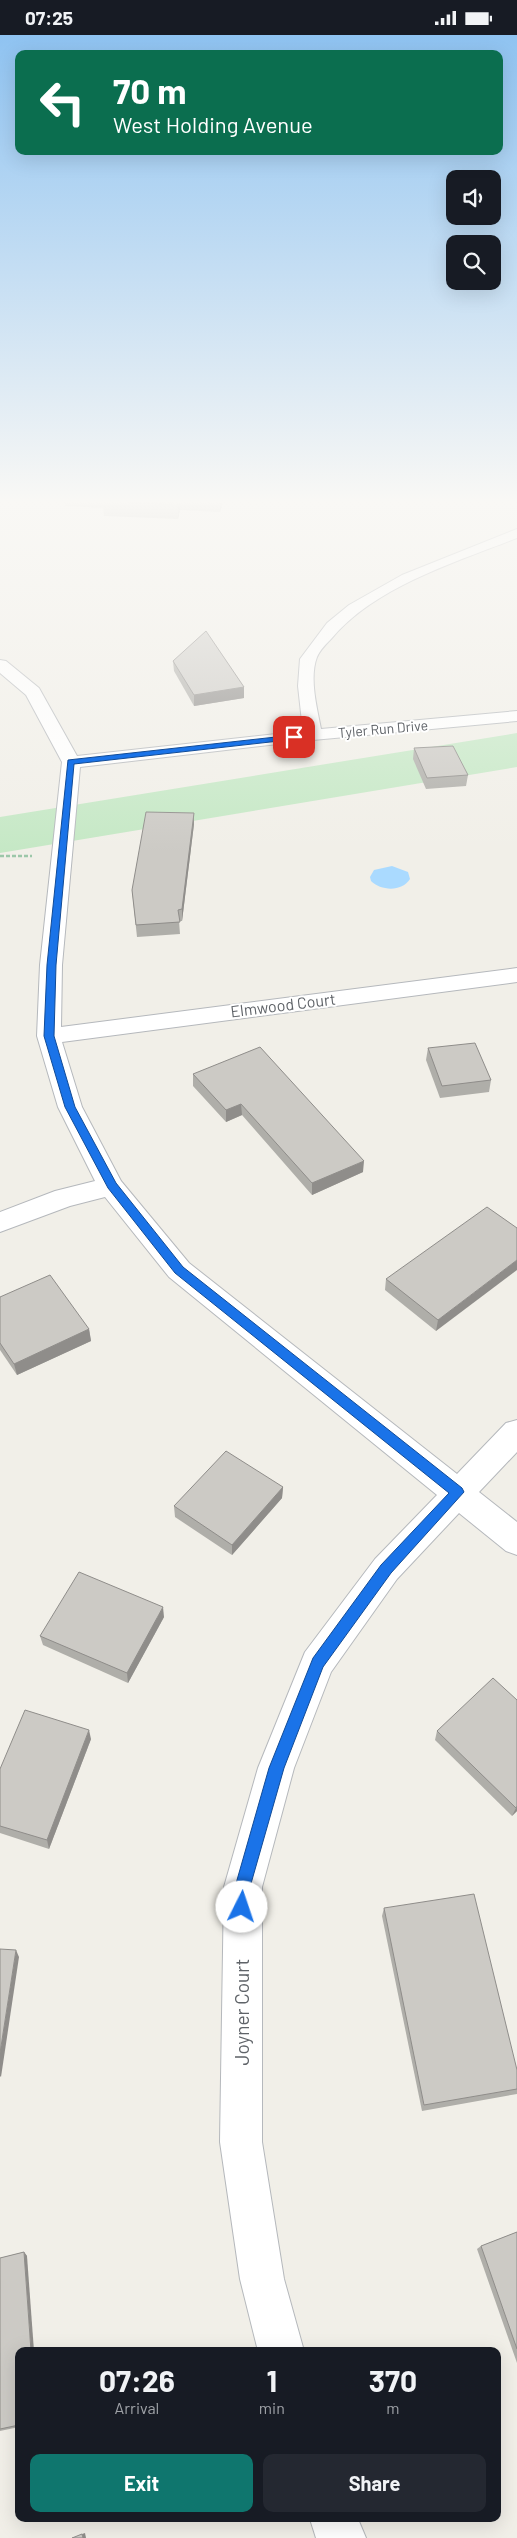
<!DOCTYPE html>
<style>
:root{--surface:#171b24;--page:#242831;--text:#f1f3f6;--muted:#9ea1a6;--accent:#0f766e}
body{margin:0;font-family:Barlow,sans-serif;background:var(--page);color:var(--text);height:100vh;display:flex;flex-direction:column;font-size:19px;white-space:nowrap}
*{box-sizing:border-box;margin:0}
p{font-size:16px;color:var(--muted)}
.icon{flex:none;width:28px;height:28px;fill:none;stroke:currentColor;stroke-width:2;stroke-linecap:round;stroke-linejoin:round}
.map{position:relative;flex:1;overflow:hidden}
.details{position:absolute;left:15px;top:2312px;width:486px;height:175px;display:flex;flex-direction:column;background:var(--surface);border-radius:10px;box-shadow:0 5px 20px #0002}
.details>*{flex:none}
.hud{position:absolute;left:15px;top:15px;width:488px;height:105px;border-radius:10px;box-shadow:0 5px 20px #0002;background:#0b6e4f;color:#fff;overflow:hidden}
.buttons{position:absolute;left:446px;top:135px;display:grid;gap:10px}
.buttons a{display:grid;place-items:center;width:55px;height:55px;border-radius:10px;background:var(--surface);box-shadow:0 5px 20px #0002;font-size:25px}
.pin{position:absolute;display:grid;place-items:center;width:42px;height:42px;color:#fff;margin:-21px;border-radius:10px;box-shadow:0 2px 8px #0006}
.me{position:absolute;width:55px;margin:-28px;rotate:4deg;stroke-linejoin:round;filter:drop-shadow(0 0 4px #0008)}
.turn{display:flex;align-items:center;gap:18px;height:105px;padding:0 15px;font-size:22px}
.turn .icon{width:65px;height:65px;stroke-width:2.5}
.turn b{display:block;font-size:35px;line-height:42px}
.eta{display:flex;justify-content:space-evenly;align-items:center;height:85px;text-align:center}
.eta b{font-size:30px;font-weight:700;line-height:35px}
.cta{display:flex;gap:10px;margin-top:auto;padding:10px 15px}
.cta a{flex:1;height:58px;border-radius:10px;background:var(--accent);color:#fff;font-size:20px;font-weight:700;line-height:58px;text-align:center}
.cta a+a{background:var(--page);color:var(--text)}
.status{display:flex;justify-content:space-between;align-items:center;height:35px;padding:0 25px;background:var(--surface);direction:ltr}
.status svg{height:14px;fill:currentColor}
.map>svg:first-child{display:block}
.green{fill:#c5e8c5}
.water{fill:#aadaff}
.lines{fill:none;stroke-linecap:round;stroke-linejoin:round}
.minor-casing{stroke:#b5b8bc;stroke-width:2}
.path{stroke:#9cc7a9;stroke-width:2.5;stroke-dasharray:4 2;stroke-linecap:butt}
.minor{fill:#fff;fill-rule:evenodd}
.wall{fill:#afaea9}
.shaded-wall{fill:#8f8d8a}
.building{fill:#cccac5;stroke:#8f8d8a}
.route{fill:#1a73e8;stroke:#114b97}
.labels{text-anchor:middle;stroke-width:4;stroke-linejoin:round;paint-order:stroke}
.far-street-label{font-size:14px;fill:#5f6368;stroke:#fff}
.street-label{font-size:16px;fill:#5f6368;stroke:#fff}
.near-street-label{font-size:19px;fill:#5f6368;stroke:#fff}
</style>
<div class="status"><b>07:25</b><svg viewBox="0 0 49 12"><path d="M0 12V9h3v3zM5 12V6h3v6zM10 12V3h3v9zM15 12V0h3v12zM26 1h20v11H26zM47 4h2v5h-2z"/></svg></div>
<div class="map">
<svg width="517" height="2503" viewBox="0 0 517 2503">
<rect width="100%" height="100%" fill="#f1efe8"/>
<polygon class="green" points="517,698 517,732 0,818 0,782"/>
<path class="water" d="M392,831L408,837L410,844C402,857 381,856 371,846L370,842L374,835Z"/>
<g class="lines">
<g class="minor-casing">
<g id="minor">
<path d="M517,494V503C456,527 374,552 331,604C326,609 320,615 317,622C309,643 317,673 321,694L517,676V686L313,705L80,732L62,930L61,992L517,933V947L62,1007L82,1072L121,1146L189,1228L457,1439L506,1388L517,1385V1417L479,1457L517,1487V1520L506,1516L459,1478L397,1544L331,1637L294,1733L262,1852V2107L284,2244L304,2316H258L240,2244L220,2107L224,1852L258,1733L305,1617L375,1524L437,1460L169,1242L105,1162L70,1171L0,1197V1177L55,1156L95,1146L58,1072L37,1001L40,930L62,727L26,660L0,638V625L6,626L39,653L77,721L303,696L298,651L300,624L327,588L349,570L402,540Z"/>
<polygon points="310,2484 358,2484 366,2503 316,2503"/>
</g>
</g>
<polyline class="path" points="0,821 32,821"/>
<use href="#minor" class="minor"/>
</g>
<g class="wall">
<polygon points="65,468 223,468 220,477 180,475 178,484 104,481 103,473 65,471"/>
<polygon points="173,626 244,652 244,663 194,671 174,636"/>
<polygon points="414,713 468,740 466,751 426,754 413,724"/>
<polygon points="194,778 194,789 182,886 179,886 180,899 137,902 132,855"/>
<polygon points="428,1013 491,1045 489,1057 440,1063 426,1025"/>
<polygon points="193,1039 363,1137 312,1160 242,1080 226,1087 193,1051"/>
<polygon points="517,1193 436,1296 385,1255 386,1244"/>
<polygon points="0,1262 89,1294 91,1306 17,1340 0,1315"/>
<polygon points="283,1452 282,1463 232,1520 175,1482 174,1471"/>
<polygon points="164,1582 128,1648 43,1610 40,1601"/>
<polygon points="517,1665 517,1776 512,1781 435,1705 437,1696"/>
<polygon points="91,1704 49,1814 0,1798 0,1734"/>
<polygon points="384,1873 517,2035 517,2059 422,2076 382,1881"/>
<polygon points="517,2197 517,2328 477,2214 481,2211"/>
<polygon points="24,2217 27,2221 19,2316 19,2392 0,2396 0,2223"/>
</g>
<g class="shaded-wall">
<polygon points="178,468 180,468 180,475 178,484"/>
<polygon points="220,468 223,468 220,477"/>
<polygon points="244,652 244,663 194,671 194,660"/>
<polygon points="194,778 194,789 182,886 182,874"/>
<polygon points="241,1069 242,1080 226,1087 226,1075"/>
<polygon points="364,1126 363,1137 312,1160 312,1148"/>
<polygon points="517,1225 517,1235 436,1296 438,1285"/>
<polygon points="89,1294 91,1306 17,1340 14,1329"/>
<polygon points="283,1452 282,1463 232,1520 232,1510"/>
<polygon points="163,1572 164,1582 128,1648 127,1638"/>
<polygon points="89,1695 91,1704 49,1814 47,1805"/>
<polygon points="517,1771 517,1776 512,1781"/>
<polygon points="16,1915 19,1922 1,2042 0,2041 0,2018"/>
<polygon points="24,2217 27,2221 34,2316 31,2316"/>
<polygon points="85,2498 86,2503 83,2503 82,2499"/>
</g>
<g class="building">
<polygon points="130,468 178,468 177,470"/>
<polygon points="206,596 244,652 194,660 173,626"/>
<polygon points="453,711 468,740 427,743 414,713"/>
<polygon points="146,777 194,778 182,874 178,875 180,887 136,890 132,855"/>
<polygon points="475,1008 491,1045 442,1051 428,1013"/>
<polygon points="260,1012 364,1126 312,1148 241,1069 226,1075 193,1039"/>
<polygon points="487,1172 517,1193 517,1225 438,1285 386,1244"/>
<polygon points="50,1240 89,1294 14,1329 0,1308 0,1262"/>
<polygon points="226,1416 283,1452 232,1510 174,1471"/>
<polygon points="79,1537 163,1572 127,1638 40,1601"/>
<polygon points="493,1643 517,1665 517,1771 516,1773 437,1696"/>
<polygon points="25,1675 89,1695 47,1805 0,1791 0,1734"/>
<polygon points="474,1859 517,2035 517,2054 424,2070 384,1873"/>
<polygon points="0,1914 16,1915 0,2018"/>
<polygon points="517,2197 517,2314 481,2211"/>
<polygon points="24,2217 31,2316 19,2316 19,2390 0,2394 0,2223"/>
<polygon points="82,2499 83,2503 72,2503"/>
</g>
<linearGradient id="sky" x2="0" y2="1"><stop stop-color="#8fc3f1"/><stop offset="0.57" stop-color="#f9f8f5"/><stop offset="1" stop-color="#f9f8f5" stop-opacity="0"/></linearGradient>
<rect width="517" height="818" fill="url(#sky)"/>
<polygon class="route" points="294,700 298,702 297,704 74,729 56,930 54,1001 75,1072 116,1148 183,1232 462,1453 464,1457 391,1538 323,1632 284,1733 250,1852 250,1872 248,1877 242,1880 237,1877 234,1872 235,1852 269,1733 313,1623 381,1530 449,1458 175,1238 108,1153 65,1072 44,1001 47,930 68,725"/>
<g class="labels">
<g class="far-street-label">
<text transform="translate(383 694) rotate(-5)" y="5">Tyler Run Drive</text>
</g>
<g class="street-label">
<text transform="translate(283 970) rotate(-7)" y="6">Elmwood Court</text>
</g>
<g class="near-street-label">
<text transform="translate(242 1977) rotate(-90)" y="7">Joyner Court</text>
</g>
</g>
</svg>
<div class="buttons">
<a><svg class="icon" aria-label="sound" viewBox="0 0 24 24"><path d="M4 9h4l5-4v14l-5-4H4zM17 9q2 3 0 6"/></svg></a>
<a><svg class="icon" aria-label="search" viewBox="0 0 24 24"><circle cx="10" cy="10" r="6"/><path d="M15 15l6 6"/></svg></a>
</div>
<div class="pin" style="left:294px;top:702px;background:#d93025"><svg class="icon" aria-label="arrive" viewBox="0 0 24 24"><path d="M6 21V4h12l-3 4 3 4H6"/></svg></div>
<svg class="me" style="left:242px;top:1872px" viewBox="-20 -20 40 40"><circle r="19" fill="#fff"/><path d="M0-13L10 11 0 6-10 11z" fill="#1a73e8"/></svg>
<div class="hud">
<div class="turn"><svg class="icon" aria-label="left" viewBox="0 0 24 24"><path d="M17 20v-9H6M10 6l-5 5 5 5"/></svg><div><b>70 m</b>West Holding Avenue</div></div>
</div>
<section class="details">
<div class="eta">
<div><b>07:26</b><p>Arrival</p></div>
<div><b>1</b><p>min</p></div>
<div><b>370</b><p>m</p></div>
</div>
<div class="cta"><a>Exit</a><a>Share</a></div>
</section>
</div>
